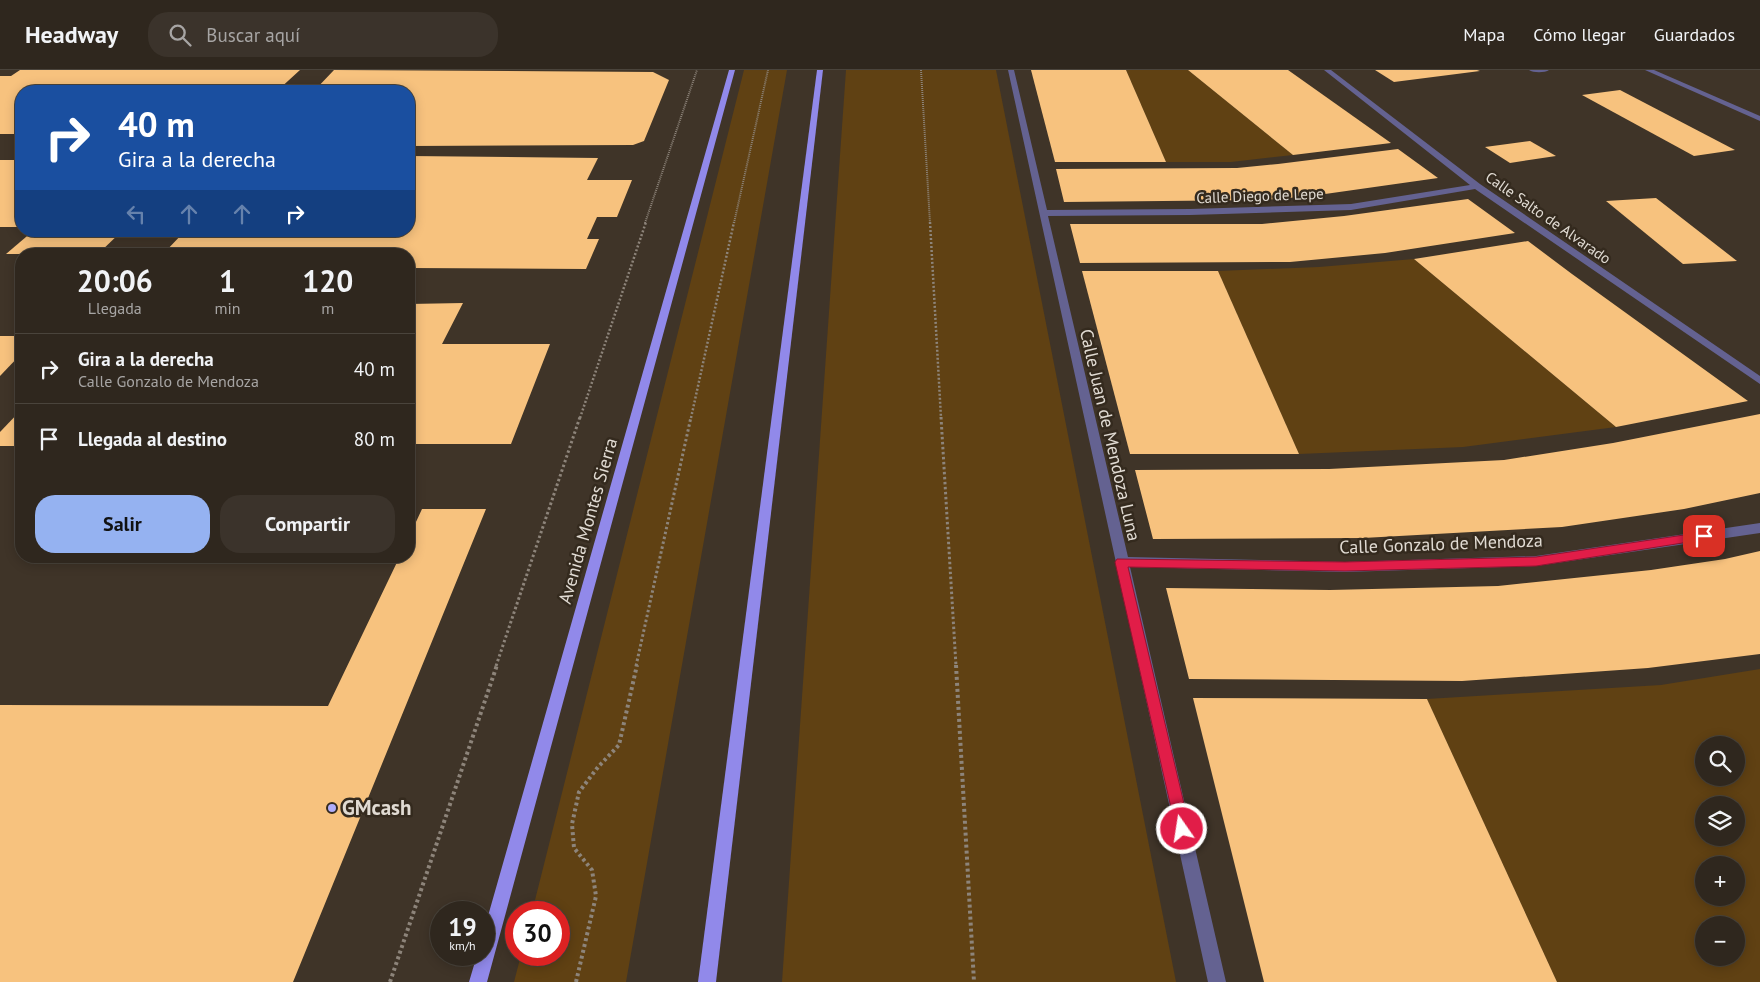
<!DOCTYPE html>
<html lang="es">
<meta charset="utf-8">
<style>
:root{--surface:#2f271e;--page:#3b332b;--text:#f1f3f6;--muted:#a7a5a4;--line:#4a443c;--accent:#95b2f1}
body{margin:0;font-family:"PT Sans",sans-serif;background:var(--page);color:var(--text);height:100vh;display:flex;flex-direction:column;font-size:19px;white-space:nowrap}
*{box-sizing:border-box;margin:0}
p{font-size:16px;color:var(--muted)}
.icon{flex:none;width:28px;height:28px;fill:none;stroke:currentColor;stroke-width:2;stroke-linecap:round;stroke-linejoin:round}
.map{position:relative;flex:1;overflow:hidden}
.drawer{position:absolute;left:15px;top:178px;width:400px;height:315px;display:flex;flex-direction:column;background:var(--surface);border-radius:20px;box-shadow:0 2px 12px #0003,0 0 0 1px var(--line)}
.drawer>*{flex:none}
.hud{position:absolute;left:15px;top:15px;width:400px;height:152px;border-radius:20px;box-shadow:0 2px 12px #0003,0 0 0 1px var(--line);background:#1a4fa0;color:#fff;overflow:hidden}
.controls{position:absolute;left:1695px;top:666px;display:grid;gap:10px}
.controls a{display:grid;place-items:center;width:50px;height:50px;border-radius:50%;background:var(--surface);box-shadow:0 2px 12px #0003,0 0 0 1px var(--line);font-size:25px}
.speed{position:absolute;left:430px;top:831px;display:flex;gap:10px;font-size:25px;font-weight:700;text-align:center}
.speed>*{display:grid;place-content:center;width:65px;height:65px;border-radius:50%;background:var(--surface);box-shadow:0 2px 12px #0003,0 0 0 1px var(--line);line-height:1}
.speed small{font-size:12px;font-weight:400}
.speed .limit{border:8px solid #d22;background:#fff;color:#111}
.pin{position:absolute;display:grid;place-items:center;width:42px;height:42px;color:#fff;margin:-21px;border-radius:10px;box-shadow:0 2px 8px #0006}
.me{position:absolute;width:55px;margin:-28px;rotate:347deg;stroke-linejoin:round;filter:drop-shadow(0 0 4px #0008)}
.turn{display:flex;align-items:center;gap:18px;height:105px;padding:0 20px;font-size:22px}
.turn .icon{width:65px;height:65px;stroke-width:2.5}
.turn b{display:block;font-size:35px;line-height:42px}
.lanes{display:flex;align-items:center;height:48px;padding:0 20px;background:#0003;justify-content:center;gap:25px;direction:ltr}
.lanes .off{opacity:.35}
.eta{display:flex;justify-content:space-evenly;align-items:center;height:85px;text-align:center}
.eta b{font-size:30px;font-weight:700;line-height:35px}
.primary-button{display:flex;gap:10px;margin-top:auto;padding:10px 20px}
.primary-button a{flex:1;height:58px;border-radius:20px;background:var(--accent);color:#111;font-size:20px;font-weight:700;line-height:58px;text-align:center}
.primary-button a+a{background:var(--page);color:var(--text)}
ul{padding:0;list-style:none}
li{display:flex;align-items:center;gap:15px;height:70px;padding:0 20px;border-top:1px solid var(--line)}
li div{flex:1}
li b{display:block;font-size:19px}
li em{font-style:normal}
header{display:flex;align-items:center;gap:30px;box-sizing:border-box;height:70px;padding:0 25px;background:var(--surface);border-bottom:1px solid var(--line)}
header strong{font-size:24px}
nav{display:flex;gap:28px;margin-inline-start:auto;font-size:18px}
.search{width:350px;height:45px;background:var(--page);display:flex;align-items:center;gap:12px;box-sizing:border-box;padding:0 18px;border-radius:20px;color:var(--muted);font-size:19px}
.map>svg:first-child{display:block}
.green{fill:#604113;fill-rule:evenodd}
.building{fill:#f7c27e}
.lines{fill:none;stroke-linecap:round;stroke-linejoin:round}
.path-far3{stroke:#8d847a;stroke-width:2;stroke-dasharray:1 1;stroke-linecap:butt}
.path-far2{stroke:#8d847a;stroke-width:2.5;stroke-dasharray:2 2;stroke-linecap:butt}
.path-far1{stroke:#8d847a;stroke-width:3;stroke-dasharray:2.5 2.5;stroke-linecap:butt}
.path{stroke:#8d847a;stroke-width:4;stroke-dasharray:3 3;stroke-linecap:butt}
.minor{fill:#646291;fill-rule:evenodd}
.major{fill:#9189ea;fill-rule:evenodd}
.route{fill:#e11d48;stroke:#92132f}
.poi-dot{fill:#b1adfa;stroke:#342a1e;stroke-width:2}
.labels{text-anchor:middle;stroke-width:5;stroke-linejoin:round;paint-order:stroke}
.far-street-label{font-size:15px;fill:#e1dbd3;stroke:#342a1e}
.street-label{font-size:18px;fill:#e1dbd3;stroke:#342a1e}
.near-poi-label{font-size:21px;font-weight:bold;fill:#e1dbd3;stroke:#342a1e;text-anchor:start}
</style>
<header>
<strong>Headway</strong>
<div class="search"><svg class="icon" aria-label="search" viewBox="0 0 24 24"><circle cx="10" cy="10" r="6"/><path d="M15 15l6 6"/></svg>Buscar aquí</div>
<nav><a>Mapa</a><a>Cómo llegar</a><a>Guardados</a></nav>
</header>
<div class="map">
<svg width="1760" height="912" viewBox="0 0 1760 912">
<rect width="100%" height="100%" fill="#3f3428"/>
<g class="green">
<polygon points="744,0 787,0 626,912 514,912 521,885 559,885 559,842 532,842"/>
<polygon points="846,0 996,0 1176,912 782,912"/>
<polygon points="1126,0 1188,0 1293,85 1231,92 1166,92"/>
<polygon points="1414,189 1616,357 1463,377 1299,384 1218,201 1319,197"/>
<path d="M1760,599V912H1557L1427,629L1661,615ZM1704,675H1736V708H1704ZM1704,735H1736V768H1704ZM1704,795H1736V828H1704ZM1704,855H1736V888H1704Z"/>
</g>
<g class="building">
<polygon points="20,0 300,0 277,21 21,21 21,64 0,64 0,6 11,6"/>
<polygon points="334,0 653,2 669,10 644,71 633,75 409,76 409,21 314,21"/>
<polygon points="1031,0 1126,0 1166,92 1055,92"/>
<polygon points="1188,0 1288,0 1391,73 1293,85"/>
<polygon points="1375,0 1477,0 1480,1 1394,12"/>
<polygon points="1620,20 1735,80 1694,86 1582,25"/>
<polygon points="1530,71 1556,86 1510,93 1485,77"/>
<polygon points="1398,79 1438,108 1311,126 1263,130 1064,132 1056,99 1237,98 1278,94"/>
<polygon points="409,86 598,88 587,110 632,110 617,147 597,147 587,169 599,169 586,199 409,198 409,184 163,184 185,161 409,161"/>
<rect x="0" y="90" width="21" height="67"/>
<polygon points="1656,128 1737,191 1683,194 1606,131"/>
<polygon points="1468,129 1515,163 1385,183 1290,192 1080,193 1070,154 1262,154 1344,146"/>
<polygon points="33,161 122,161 98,184 6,184"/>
<polygon points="1528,171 1572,204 1748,331 1616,357 1414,189"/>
<polygon points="1082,201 1218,201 1299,384 1130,384"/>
<polygon points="463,233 442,274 550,274 511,374 409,374 409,234"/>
<polygon points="0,266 21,266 21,284 0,306"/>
<polygon points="21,340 21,376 0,376 0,362"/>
<polygon points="1760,344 1760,423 1684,439 1562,457 1363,468 1153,469 1135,400 1329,399 1504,390 1613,373"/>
<polygon points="422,439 486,439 293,912 0,912 0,635 328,636 400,486 409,486 409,467"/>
<polygon points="1760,481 1760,584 1648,598 1462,611 1189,609 1166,518 1330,520 1498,516 1651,500 1725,489"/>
<polygon points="1193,628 1427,629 1557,912 1264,912"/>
</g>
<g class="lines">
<g class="path-far3">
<polyline points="921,0 930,153"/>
<polyline points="645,153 697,0"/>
<polyline points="734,153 768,0"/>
</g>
<g class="path-far2">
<polyline points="930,152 941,348"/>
<polyline points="580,348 646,152"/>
<polyline points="691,348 734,152"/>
</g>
<g class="path-far1">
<polyline points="941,347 956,596"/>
<polyline points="496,596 580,347"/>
<polyline points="636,596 691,347"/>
</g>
<g class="path">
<polyline points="956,595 974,912"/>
<polyline points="390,912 497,595"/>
<polyline points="576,912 596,826 592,800 574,778 572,754 579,722 598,697 619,675 637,595"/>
</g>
<g class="minor">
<polygon points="1008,0 1014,0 1047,140 1190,139 1351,134 1470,115 1324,0 1331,0 1480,114 1760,306 1760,314 1475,119 1351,140 1190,145 1048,146 1128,487 1345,492 1536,486 1760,453 1760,463 1536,496 1345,502 1130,497 1226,912 1208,912"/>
<path d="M1529,0H1549C1545,3 1533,3 1529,0Z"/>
<polygon points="1645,0 1654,0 1760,46 1760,51"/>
</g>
<g class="major">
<polygon points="729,0 735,0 487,912 469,912 477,885 484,885 484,860"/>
<polygon points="817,0 823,0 716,912 698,912"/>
</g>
</g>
<polygon class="route" points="1704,462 1708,463 1710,466 1708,469 1536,496 1345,501 1128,497 1190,759 1188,764 1182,766 1177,764 1115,492 1117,489 1345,492 1536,487"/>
<circle class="poi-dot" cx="332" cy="738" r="5"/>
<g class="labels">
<g class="far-street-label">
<text transform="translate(1260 126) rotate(-2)" y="5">Calle Diego de Lepe</text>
<text transform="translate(1548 148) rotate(35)" y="5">Calle Salto de Alvarado</text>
</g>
<g class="street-label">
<text transform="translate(1110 365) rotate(77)" y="6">Calle Juan de Mendoza Luna</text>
<text transform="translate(588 451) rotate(-74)" y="6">Avenida Montes Sierra</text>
<text transform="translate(1441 474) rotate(-2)" y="6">Calle Gonzalo de Mendoza</text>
</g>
<g class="near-poi-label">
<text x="342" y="745">GMcash</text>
</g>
</g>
</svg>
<div class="controls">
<a><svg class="icon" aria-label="search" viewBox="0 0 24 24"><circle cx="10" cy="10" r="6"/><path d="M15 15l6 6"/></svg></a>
<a><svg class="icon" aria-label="layers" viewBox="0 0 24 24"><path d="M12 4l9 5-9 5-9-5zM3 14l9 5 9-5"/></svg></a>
<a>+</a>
<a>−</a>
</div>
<div class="speed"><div>19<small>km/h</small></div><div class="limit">30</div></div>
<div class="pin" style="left:1704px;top:466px;background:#d93025"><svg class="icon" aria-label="arrive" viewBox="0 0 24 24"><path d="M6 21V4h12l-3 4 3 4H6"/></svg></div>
<svg class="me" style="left:1182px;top:759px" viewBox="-20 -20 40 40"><circle r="17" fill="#e11d48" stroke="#fff" stroke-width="3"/><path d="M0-11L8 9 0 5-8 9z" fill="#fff"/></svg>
<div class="hud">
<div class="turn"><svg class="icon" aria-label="right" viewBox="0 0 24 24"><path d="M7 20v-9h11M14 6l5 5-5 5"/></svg><div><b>40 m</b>Gira a la derecha</div></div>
<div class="lanes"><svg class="icon off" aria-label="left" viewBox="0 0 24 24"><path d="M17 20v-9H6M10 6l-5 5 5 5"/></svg><svg class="icon off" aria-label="ahead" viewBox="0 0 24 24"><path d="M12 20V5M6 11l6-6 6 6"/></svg><svg class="icon off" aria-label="ahead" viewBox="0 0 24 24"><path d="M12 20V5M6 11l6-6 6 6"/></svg><svg class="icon" aria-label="right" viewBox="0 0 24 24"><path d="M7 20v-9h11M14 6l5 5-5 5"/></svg></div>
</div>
<section class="drawer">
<div class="eta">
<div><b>20:06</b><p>Llegada</p></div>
<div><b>1</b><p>min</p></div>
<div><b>120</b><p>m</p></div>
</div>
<ul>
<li><svg class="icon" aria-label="right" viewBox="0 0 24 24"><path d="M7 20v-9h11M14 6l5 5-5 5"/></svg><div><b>Gira a la derecha</b><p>Calle Gonzalo de Mendoza</p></div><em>40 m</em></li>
<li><svg class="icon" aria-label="arrive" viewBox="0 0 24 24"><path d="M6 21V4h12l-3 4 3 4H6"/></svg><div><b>Llegada al destino</b></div><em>80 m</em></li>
</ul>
<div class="primary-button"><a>Salir</a><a>Compartir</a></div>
</section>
</div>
